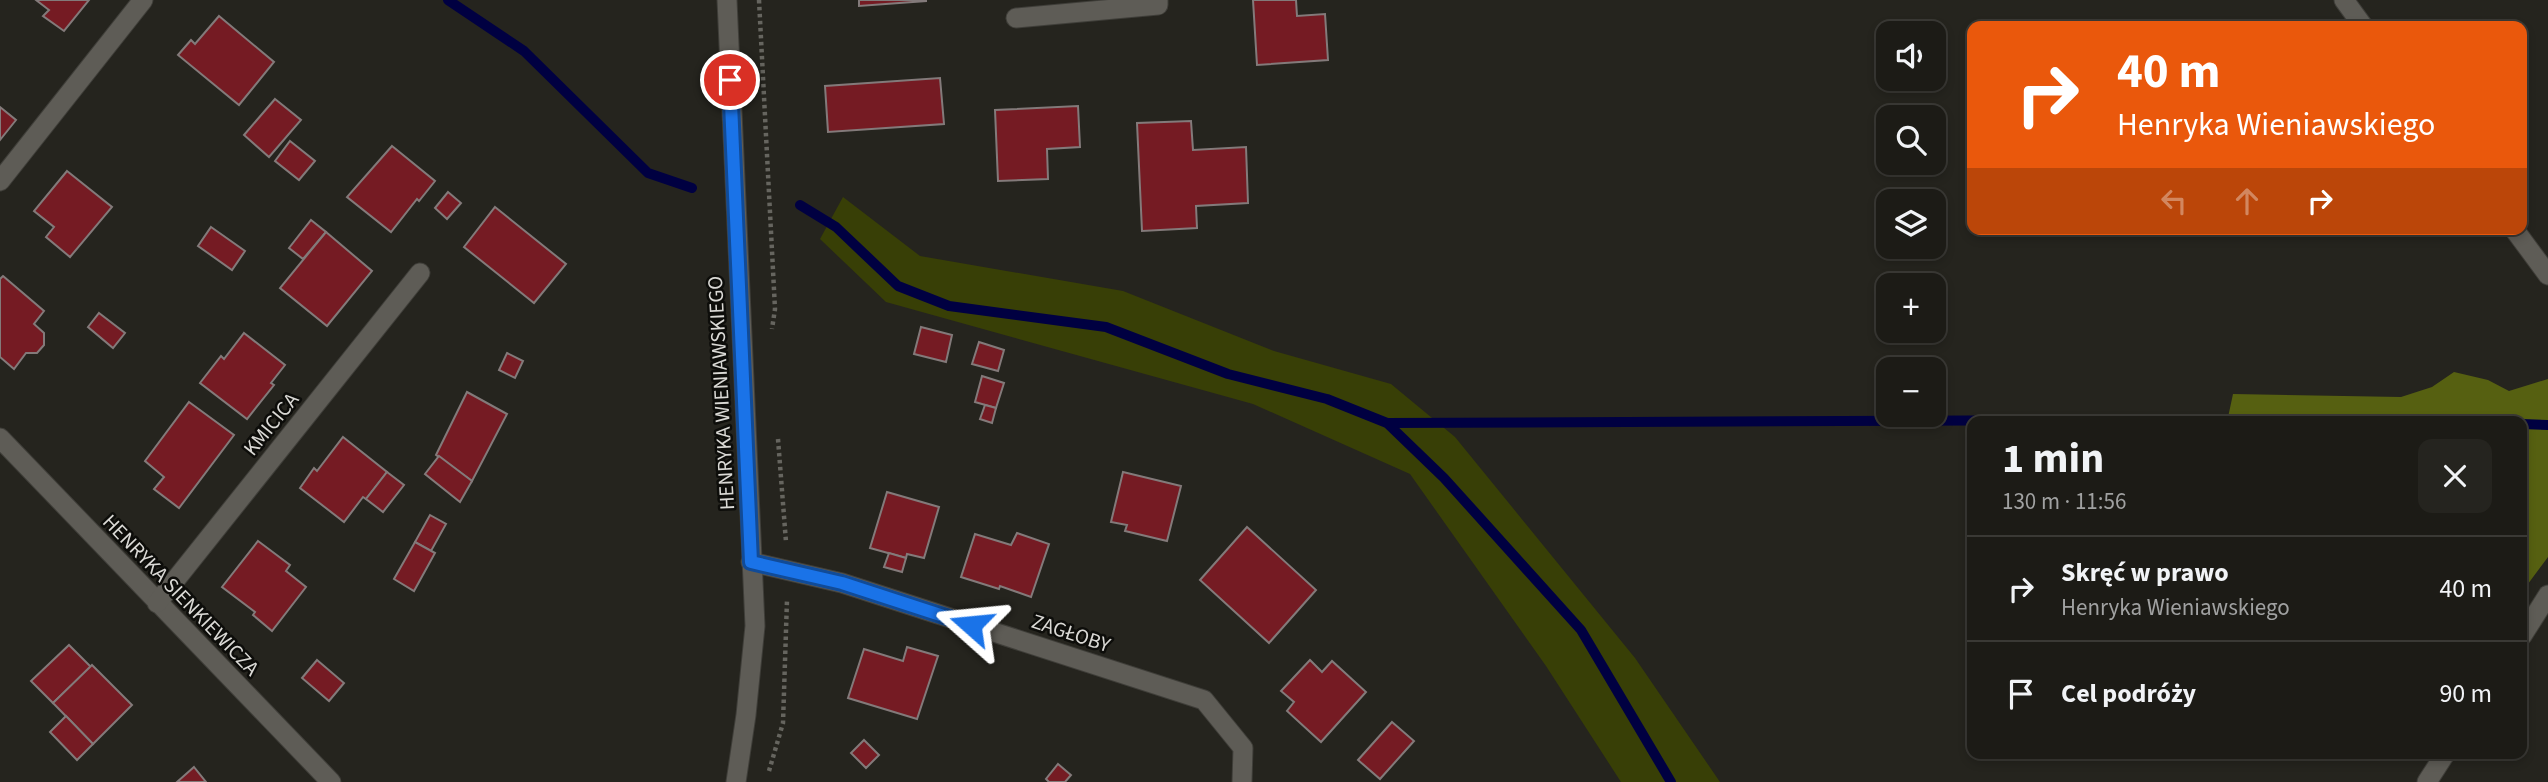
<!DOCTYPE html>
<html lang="pl">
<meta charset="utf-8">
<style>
:root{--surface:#1c1b16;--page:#25241f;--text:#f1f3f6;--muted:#a0a1a1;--line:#3a3935}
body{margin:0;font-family:"Source Sans 3",sans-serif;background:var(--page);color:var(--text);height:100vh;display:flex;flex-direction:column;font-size:26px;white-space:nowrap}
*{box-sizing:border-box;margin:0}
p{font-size:23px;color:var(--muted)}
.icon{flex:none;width:38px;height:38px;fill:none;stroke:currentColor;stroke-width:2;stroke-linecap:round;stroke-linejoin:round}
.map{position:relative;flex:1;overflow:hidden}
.sheet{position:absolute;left:1967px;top:416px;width:560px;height:343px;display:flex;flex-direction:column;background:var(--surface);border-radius:14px;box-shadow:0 4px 10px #0003,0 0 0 2px var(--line)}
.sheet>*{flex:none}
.banner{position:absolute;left:1967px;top:21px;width:560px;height:214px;border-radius:14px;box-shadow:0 4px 10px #0003,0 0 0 2px var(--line);background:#ea580c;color:#fff;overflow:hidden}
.controls{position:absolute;left:1876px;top:21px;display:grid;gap:14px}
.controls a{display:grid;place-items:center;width:70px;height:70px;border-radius:14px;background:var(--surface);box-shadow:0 4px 10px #0003,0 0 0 2px var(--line);font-size:35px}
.pin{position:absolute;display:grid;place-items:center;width:60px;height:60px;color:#fff;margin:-30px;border:4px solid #fff;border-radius:50%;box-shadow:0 2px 7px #0007}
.me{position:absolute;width:77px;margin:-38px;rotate:288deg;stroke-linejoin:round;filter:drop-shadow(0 0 5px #0008)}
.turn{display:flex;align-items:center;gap:24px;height:147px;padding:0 35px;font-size:32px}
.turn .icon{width:91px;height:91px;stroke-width:2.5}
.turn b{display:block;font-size:49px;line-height:60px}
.lanes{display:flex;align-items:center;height:66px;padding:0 35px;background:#0003;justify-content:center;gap:35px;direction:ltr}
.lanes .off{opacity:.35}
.round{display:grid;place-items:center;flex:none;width:74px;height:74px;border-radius:14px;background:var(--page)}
.head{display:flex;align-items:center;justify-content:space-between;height:119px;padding:0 35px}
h1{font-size:42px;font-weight:700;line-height:52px}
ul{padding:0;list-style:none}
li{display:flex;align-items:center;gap:21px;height:105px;padding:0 35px;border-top:2px solid var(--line)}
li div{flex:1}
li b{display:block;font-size:26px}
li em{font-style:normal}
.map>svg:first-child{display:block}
.green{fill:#383f06}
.forest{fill:#566011}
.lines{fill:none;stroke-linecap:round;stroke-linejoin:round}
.stream{stroke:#000041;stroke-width:10}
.building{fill:#751b23;stroke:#837a7a;stroke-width:2}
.minor-casing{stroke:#3f3e39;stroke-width:21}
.path{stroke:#66655f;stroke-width:4.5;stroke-dasharray:3.5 3.5;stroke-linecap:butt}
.minor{stroke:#5e5c56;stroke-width:19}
.route-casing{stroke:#114b97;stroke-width:18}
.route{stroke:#1a73e8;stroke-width:12}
.labels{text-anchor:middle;stroke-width:5;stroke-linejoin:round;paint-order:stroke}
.street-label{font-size:21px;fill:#dad9d5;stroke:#0d0d0a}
</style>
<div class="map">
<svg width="2548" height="782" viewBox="0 0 2548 782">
<rect width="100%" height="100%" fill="#25241e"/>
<polygon class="green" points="843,197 920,256 1123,291 1274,351 1391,384 1455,437 1635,658 1720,782 1621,782 1546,666 1410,474 1253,404 886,302 820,239"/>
<polygon class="forest" points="2454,372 2488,380 2509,391 2548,379 2548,557 2522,592 2522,422 2227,422 2233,394 2401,397 2432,387"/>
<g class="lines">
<g class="stream">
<polyline points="448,0 524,51 648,173 692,188"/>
<polyline points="800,205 836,227 898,286 949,306 1106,327 1228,374 1327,399 1387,423 1444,478 1581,630 1671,782"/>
<polyline points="1387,423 2077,420 2261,422"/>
<polyline points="2522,424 2548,425"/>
</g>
</g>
<g class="building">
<polygon points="36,0 89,0 64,31 43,16 49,10"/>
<polygon points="859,0 926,0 926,1 859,6"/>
<polygon points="1253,0 1296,0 1297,16 1325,14 1328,60 1257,65"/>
<polygon points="219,16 274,62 239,105 178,55 191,40 195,44"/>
<polygon points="940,78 944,124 828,132 825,86"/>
<polygon points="275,99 301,120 269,157 244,135"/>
<polygon points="1078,106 1080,147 1047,149 1048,179 998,181 995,110"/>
<polygon points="0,107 16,120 0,140"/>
<polygon points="1191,121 1193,150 1246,147 1248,203 1196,206 1197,228 1142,231 1137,123"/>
<polygon points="290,141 315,161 299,180 275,161"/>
<polygon points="392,146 435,181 419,201 417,199 391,232 347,197"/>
<polygon points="67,171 112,207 70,257 46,237 54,227 34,211"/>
<polygon points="448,192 461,203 447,219 435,208"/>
<polygon points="495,207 566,264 534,303 464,247"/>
<polygon points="311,220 326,232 303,259 289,248"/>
<polygon points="211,227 245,251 232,270 198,246"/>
<polygon points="326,232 372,271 327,326 280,288"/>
<polygon points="3,276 44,311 34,324 44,333 44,345 37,353 26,353 14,369 0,357 0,279"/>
<polygon points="99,313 125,333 113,348 88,327"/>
<polygon points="921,327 952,335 946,362 914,354"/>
<polygon points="244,333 285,365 271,383 274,385 247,419 200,383 221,356 224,359"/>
<polygon points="979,342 1004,350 998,371 972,364"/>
<polygon points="507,353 523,361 515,378 499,370"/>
<polygon points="982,376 1004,383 996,408 975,402"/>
<polygon points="467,392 507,414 472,481 436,455"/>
<polygon points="189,402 234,435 179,508 154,489 164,477 145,461"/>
<polygon points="985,405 996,408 992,423 980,419"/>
<polygon points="343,437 387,472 366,499 363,497 344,522 300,488 314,468 317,471"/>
<polygon points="439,456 472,481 460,502 425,474"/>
<polygon points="387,472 404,485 383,512 366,499"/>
<polygon points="1123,472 1181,486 1167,541 1125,531 1127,525 1111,522"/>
<polygon points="887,492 939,507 924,558 907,554 906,558 870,548"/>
<polygon points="430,515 446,524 431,551 415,542"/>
<polygon points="1247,527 1316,590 1269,643 1200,580"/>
<polygon points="1017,533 1049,544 1031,597 1000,586 999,589 961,577 975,534 1011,545"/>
<polygon points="258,541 290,565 286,571 306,587 272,631 253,615 255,612 222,587"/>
<polygon points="415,542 435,553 414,591 394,579"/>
<polygon points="889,553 906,558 902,572 884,567"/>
<polygon points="69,645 91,667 53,703 31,681"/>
<polygon points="907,647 938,656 917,719 848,698 864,649 903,661"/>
<polygon points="317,660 344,683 329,701 302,678"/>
<polygon points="1310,660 1322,672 1332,661 1366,692 1321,742 1287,711 1294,702 1281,691"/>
<polygon points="92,665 132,705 93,744 53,703"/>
<polygon points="66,716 93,744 77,760 50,732"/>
<polygon points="1392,722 1414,741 1380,779 1358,760"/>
<polygon points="864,740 879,755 866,768 851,753"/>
<polygon points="1058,764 1071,775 1065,782 1049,782 1046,779"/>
<polygon points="194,767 206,782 177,782"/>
</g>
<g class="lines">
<g class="minor-casing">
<g id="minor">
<polyline points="727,0 755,626 746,715 736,782"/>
<polyline points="2344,0 2363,26"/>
<polyline points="1016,18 1158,5 1158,0"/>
<polyline points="0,181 143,0"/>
<polyline points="2514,229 2548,275"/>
<polyline points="0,438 331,782"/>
<polyline points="751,562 842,583 1204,700 1243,748 1242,782"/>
<polyline points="157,603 420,273"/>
<polyline points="2522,636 2548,595"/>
<polyline points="2427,782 2445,754"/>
</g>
</g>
<g class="path">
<polyline points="759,0 775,309 772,329"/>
<polyline points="778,439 786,542"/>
<polyline points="769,771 783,723 787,600"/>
</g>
<use href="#minor" class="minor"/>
</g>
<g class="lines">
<g class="route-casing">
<polyline id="route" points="730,80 751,562 842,583 971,625"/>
</g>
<use href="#route" class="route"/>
</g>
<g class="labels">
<g class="street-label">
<text transform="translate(721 393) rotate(-93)" y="7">HENRYKA WIENIAWSKIEGO</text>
<text transform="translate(271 424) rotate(-51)" y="7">KMICICA</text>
<text transform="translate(181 595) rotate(46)" y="7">HENRYKA SIENKIEWICZA</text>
<text transform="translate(1071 633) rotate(18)" y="7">ZAGŁOBY</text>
</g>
</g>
</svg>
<div class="controls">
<a><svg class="icon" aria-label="sound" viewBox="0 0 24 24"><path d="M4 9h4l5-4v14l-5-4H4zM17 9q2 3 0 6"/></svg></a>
<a><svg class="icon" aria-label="search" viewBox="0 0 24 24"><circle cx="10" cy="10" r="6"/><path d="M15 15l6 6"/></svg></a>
<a><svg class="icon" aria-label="layers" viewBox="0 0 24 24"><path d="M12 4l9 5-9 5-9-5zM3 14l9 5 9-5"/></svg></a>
<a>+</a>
<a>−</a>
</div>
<div class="pin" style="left:730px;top:80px;background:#d93025"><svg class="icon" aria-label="arrive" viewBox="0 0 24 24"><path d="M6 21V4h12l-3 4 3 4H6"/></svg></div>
<svg class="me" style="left:971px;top:625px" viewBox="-20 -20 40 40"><path d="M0-17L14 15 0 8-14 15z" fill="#1a73e8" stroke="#fff" stroke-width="4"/></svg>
<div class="banner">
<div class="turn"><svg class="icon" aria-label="right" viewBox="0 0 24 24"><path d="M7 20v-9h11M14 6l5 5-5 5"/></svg><div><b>40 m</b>Henryka Wieniawskiego</div></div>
<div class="lanes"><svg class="icon off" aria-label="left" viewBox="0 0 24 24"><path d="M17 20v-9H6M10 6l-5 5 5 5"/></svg><svg class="icon off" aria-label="ahead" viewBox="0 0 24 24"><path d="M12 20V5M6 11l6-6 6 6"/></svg><svg class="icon" aria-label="right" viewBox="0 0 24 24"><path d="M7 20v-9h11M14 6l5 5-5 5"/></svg></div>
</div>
<section class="sheet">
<div class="head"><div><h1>1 min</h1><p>130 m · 11:56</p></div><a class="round"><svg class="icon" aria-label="close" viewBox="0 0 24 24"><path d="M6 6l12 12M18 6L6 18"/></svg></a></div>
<ul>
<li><svg class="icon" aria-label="right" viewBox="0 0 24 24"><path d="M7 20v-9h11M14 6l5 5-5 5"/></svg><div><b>Skręć w prawo</b><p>Henryka Wieniawskiego</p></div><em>40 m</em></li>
<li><svg class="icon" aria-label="arrive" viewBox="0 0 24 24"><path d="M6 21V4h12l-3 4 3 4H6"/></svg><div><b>Cel podróży</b></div><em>90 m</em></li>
</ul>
</section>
</div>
